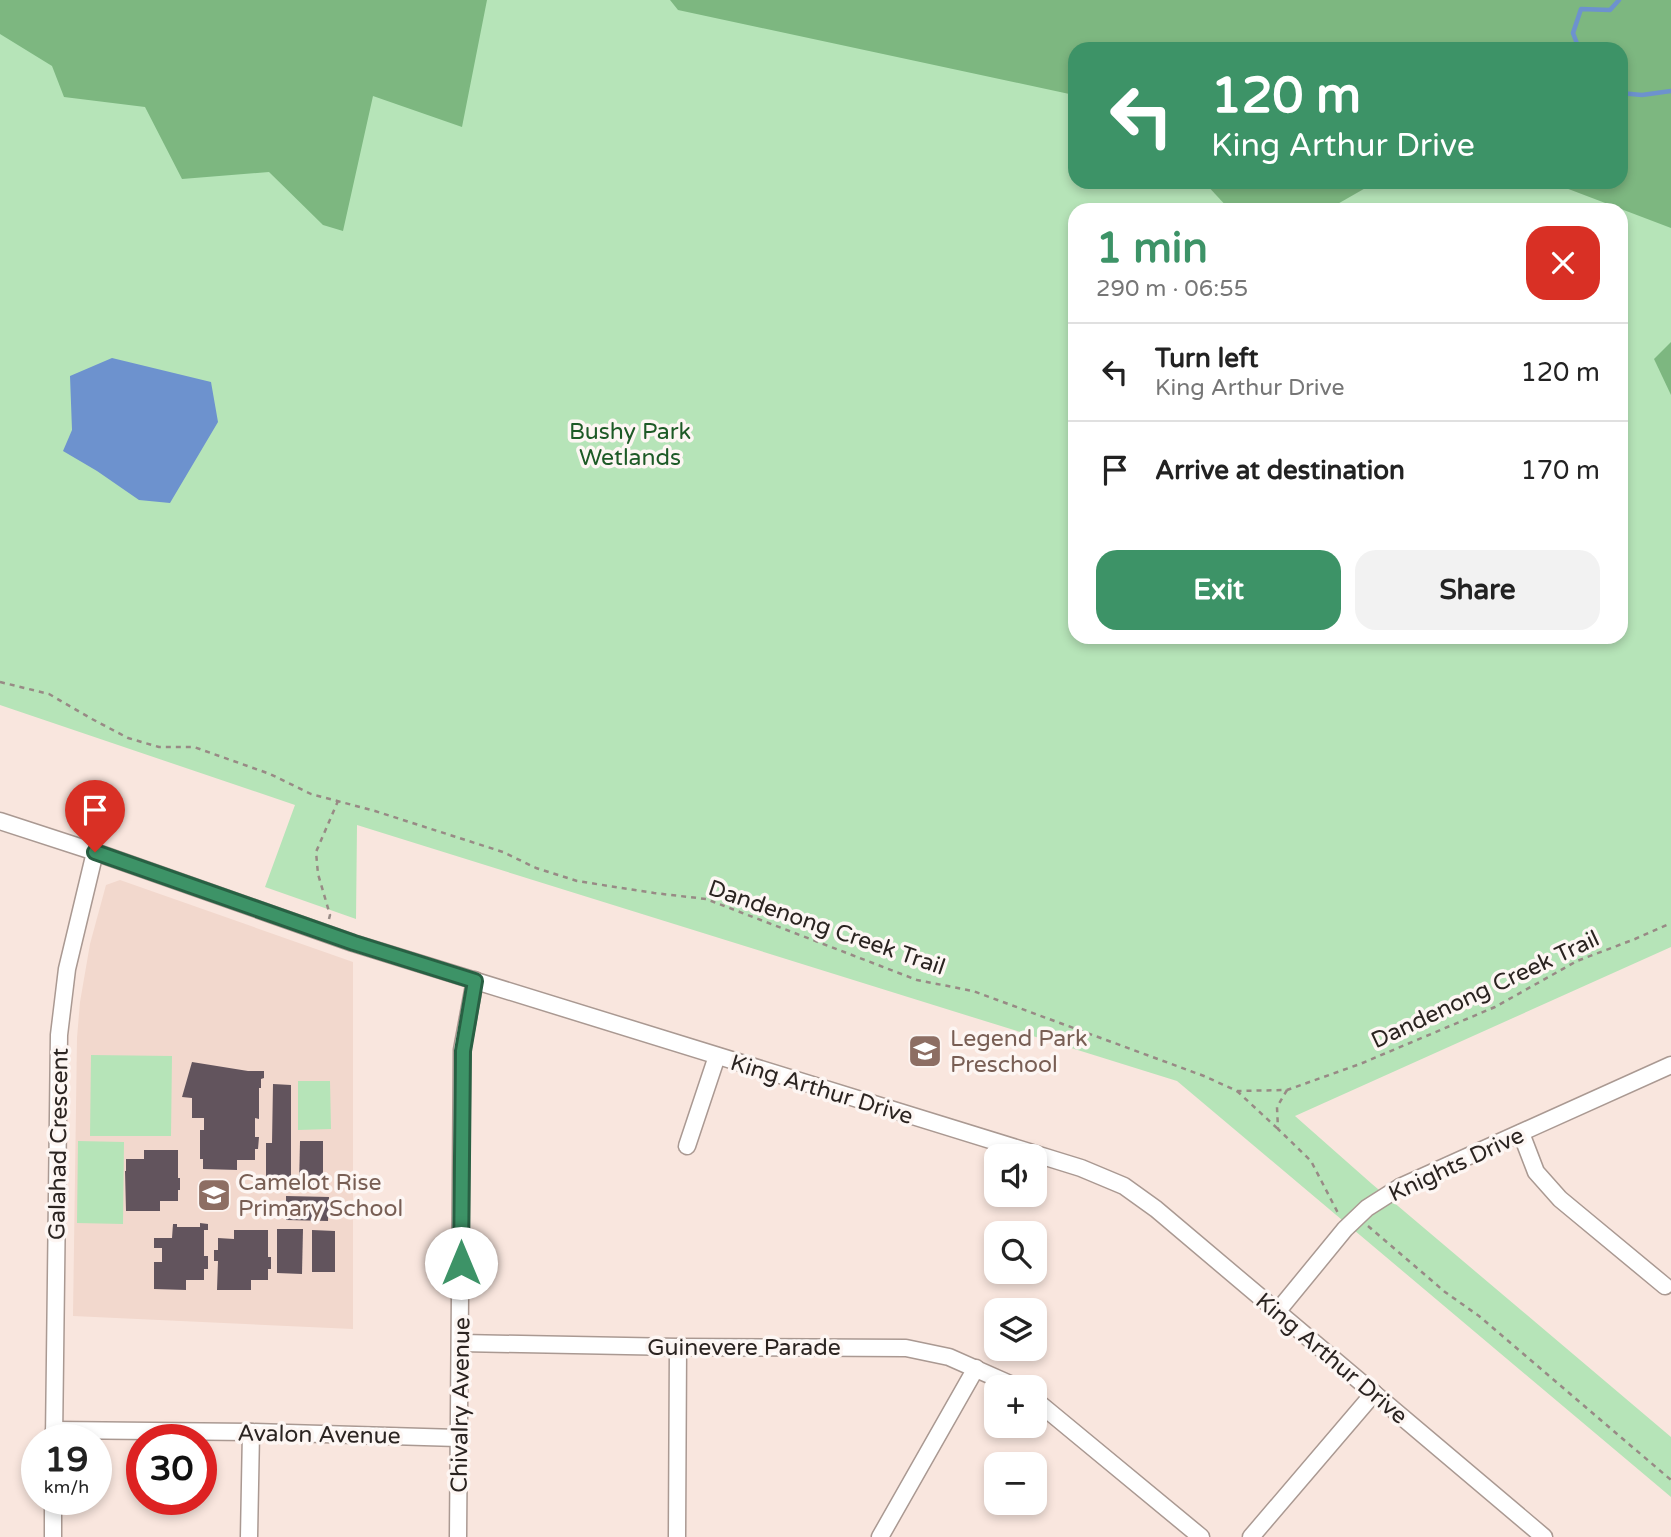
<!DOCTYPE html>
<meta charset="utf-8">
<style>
:root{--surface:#fff;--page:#f2f2f2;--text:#222;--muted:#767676;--line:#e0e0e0;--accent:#3d9367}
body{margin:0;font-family:"Varela Round",sans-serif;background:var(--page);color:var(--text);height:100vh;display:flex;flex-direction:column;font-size:26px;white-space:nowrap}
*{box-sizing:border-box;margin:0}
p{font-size:23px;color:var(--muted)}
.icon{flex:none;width:38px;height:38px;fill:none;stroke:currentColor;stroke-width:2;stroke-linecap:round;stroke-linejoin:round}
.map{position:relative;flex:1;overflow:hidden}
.drawer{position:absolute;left:1068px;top:203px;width:560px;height:441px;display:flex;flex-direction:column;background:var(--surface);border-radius:21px;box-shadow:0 4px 10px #0003}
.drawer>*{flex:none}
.top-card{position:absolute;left:1068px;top:42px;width:560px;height:147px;border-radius:21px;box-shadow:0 4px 10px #0003;background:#3d9367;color:#fff;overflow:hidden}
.fabs{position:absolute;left:984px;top:1144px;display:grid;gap:14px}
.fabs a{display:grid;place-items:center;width:63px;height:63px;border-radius:14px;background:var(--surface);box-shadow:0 4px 10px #0003;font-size:35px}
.speed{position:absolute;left:21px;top:1424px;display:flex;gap:14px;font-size:35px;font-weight:700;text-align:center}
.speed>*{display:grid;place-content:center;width:91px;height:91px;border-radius:50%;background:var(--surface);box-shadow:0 4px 10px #0003;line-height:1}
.speed small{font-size:18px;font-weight:400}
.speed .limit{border:10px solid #d22;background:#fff;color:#111}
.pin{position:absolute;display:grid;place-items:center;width:60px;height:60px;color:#fff;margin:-72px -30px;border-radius:50% 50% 50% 0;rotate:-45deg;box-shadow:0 0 7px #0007}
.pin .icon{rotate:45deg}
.me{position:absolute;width:77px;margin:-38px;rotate:0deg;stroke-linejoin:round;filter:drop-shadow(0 0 5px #0008)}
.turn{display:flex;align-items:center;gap:24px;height:147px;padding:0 28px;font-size:32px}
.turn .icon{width:91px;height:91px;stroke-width:2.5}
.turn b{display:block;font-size:49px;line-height:60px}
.round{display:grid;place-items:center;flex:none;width:74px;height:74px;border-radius:21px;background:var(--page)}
.summary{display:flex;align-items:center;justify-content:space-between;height:119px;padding:0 28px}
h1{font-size:42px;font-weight:800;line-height:52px;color:var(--accent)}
.button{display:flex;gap:14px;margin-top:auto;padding:14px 28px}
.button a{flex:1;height:80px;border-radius:21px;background:var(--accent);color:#fff;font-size:28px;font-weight:800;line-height:80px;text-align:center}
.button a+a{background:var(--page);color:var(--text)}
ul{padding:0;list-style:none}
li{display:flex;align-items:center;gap:21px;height:98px;padding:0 28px;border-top:2px solid var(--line)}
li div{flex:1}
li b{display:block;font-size:26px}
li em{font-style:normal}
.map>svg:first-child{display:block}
.built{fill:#f2d8cd}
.green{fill:#b6e4b8;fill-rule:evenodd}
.forest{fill:#7db780}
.water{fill:#6d92ce}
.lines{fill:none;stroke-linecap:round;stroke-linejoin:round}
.stream{stroke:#6d92ce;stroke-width:4.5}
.building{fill:#62545d}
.minor-casing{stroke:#aa9992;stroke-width:19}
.path{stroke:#988a85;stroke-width:2.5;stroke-dasharray:5 5;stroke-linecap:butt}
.minor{stroke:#fff;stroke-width:16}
.route-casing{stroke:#286043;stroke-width:18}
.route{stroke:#3d9367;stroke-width:12}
.labels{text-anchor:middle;stroke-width:7;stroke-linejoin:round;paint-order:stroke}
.park-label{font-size:23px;fill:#1d5a26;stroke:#fdf6f3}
.street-label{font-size:23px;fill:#2b2421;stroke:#fdf6f3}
.education-label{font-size:23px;fill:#785e54;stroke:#fdf6f3;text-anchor:start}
</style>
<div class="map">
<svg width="1671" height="1537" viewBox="0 0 1671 1537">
<rect width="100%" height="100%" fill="#f9e6de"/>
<polygon class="built" points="120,880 353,962 353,1329 73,1316 77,1038 80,1002 90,944 106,885"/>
<g class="green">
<path d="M0,0H1671V947L1295,1116L1372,1184L1671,1437V1497L1177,1081L357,825L356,919L265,887L295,805L0,705ZM1074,49H1620V182H1074ZM1074,210H1620V637H1074Z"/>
<polygon points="91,1055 172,1056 171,1136 90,1136"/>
<polygon points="298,1081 330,1081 331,1129 298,1130"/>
<polygon points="78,1141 124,1142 123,1224 77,1223"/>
</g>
<g class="forest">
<polygon points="0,0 487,0 462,127 373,96 343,231 323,225 269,172 182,179 145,107 64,97 52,66 0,34"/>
<polygon points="670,0 1671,0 1671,228 1550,182 1620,182 1620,49 1074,49 1074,95 678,10"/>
<polygon points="1204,182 1376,182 1327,210 1230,210"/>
<polygon points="1671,342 1671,395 1654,359"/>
</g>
<polygon class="water" points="112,358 211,382 218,422 170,503 139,500 97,471 63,451 72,430 70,376"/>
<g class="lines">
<g class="stream">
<polyline points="1579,49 1573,33 1581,9 1610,10 1619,0"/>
<polyline points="1620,93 1642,95 1671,91"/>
</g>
</g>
<g class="building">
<polygon points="192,1062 248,1071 264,1071 264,1078 261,1079 261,1088 259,1088 259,1119 255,1118 255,1137 259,1137 258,1149 255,1149 255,1160 237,1160 237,1170 203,1169 203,1159 200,1159 200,1130 204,1130 204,1118 192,1118 192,1098 182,1097"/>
<polygon points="273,1084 291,1085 291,1185 266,1184 266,1143 272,1143"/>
<polygon points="300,1141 323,1141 323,1186 299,1186"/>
<polygon points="144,1150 178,1150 178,1178 180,1178 180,1190 178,1190 178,1201 160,1201 160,1211 126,1211 125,1171 126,1171 126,1159 144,1159"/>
<polygon points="286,1196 329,1197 328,1221 286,1220"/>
<polygon points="200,1223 208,1224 208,1230 204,1230 204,1256 208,1256 208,1269 204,1269 204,1280 186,1280 186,1290 154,1289 154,1262 162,1262 162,1248 154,1248 154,1238 172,1238 173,1224 177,1224 177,1227 200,1227"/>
<polygon points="277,1229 303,1229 302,1274 277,1273"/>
<polygon points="234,1230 268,1230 268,1257 271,1257 271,1269 268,1269 268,1280 251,1280 251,1290 217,1290 218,1261 214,1261 214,1250 218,1250 218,1238 234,1239"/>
<polygon points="312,1230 335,1231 335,1272 312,1272"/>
</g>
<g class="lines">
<g class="minor-casing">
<g id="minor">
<polyline points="0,821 95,852 353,943 1081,1168 1124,1186 1156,1209 1544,1537"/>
<polyline points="1521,1133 1536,1172 1560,1199 1665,1286"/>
<polyline points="687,1146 717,1056"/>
<polyline points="1277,1312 1345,1229 1367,1208 1400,1187 1671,1065"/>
<polyline points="461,1343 678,1347 906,1348 949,1357 1019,1388"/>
<polyline points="1034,1399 1201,1537"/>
<polyline points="54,1430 251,1432 458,1438"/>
<polyline points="54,1440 59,1035 67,969 95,852"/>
<polyline points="53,1537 53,1500"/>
<polyline points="249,1537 251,1432"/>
<polyline points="458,1537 462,1050 475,980"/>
<polyline points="677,1537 678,1347"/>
<polyline points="880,1537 976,1368"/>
<polyline points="1251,1537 1374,1393"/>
</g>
</g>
<g class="path">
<polyline points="0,682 49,694 92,719 128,738 159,747 194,747 270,774 311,794 375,811 503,852 536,868 577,881 654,893 706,899 917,980 973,991 1204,1076 1237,1091 1287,1090 1360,1064 1495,1007 1577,961 1635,939 1671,923"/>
<polyline points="329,919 330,915 318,874 316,852 338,801"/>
<polyline points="1287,1090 1277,1107 1278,1129 1311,1161 1338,1213"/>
<polyline points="1237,1091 1278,1129"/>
<polyline points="1368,1226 1445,1292 1479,1316 1671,1480"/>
</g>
<use href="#minor" class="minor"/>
</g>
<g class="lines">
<g class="route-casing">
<polyline id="route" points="95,852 354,943 475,981 463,1051 461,1263"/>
</g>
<use href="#route" class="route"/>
</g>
<defs>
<g id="school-square" transform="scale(1.75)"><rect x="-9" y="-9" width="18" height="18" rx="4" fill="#8d6e63" stroke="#fdf6f3"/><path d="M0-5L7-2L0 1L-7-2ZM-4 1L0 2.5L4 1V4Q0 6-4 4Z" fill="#fff"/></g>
</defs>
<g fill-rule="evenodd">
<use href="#school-square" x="925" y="1051"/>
<use href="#school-square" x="214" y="1195"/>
</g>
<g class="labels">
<g class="park-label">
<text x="630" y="439">Bushy Park<tspan x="630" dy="26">Wetlands</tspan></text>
</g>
<g class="street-label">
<text transform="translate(827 927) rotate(19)" y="8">Dandenong Creek Trail</text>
<text transform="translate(1485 989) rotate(-25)" y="8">Dandenong Creek Trail</text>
<text transform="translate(822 1089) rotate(17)" y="8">King Arthur Drive</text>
<text transform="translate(58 1144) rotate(-89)" y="8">Galahad Crescent</text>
<text transform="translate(1456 1164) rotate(-25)" y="8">Knights Drive</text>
<text x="744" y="1355">Guinevere Parade</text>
<text transform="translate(1332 1358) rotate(40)" y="8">King Arthur Drive</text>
<text transform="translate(460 1405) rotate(-89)" y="8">Chivalry Avenue</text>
<text transform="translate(319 1434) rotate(1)" y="8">Avalon Avenue</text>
</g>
<g class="education-label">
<text x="950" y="1046">Legend Park<tspan x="950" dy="26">Preschool</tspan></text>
<text x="238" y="1190">Camelot Rise<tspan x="238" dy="26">Primary School</tspan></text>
</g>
</g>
</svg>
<div class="fabs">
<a><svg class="icon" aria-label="sound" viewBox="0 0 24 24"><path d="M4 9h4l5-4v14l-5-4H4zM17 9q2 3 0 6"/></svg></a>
<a><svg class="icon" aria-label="search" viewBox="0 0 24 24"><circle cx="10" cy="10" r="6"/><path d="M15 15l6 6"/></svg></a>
<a><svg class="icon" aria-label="layers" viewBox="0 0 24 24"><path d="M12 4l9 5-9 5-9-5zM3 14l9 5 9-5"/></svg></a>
<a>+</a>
<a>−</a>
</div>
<div class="speed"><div>19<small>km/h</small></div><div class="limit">30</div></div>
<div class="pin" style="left:95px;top:852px;background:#d93025"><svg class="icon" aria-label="arrive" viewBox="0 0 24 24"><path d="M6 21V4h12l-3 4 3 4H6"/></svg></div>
<svg class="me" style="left:461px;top:1263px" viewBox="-20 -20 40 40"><circle r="19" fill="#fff"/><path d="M0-13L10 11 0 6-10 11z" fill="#3d9367"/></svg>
<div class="top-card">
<div class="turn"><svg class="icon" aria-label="left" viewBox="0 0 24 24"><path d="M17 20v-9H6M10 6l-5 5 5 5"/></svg><div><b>120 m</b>King Arthur Drive</div></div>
</div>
<section class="drawer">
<div class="summary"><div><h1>1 min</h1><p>290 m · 06:55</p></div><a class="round" style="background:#d93025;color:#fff"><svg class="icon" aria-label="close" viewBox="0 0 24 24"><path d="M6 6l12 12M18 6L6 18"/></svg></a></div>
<ul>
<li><svg class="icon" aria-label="left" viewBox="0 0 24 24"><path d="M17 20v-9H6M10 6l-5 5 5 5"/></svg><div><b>Turn left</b><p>King Arthur Drive</p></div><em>120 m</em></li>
<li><svg class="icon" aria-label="arrive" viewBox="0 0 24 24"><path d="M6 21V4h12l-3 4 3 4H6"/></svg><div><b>Arrive at destination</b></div><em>170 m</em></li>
</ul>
<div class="button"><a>Exit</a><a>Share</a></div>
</section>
</div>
